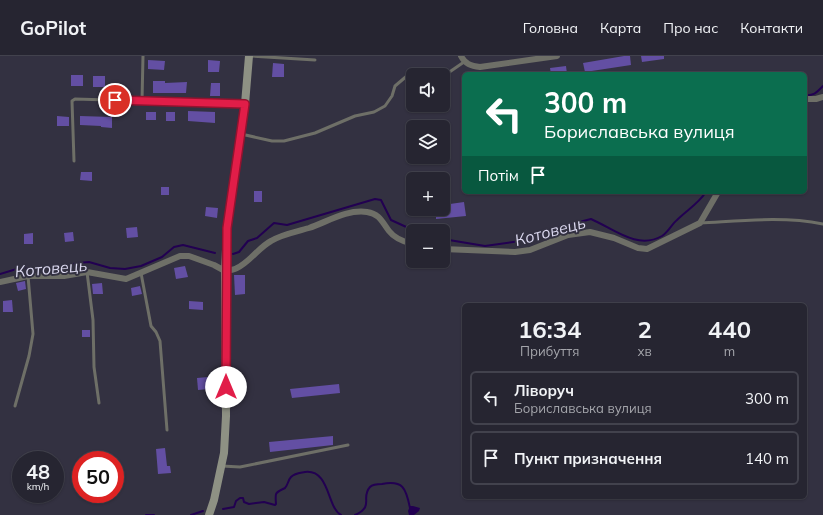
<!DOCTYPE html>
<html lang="uk">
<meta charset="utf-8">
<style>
:root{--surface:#262531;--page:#2e2d39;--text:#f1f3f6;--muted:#a4a5ab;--line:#42424d}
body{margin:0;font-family:Mulish,sans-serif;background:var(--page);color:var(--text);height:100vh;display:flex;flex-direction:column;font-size:15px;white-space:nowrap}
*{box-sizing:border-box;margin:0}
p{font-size:13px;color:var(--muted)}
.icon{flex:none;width:22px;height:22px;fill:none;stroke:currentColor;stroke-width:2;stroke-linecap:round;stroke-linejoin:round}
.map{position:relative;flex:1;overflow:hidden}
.details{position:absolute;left:462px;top:247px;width:345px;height:196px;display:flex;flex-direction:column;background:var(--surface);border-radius:6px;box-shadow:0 1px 3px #0004,0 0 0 1px var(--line)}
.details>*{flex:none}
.top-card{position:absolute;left:462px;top:16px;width:345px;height:122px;border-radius:6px;box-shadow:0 1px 3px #0004,0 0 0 1px var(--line);background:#0b6e4f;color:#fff;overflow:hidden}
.buttons{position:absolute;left:406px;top:12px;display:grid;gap:8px}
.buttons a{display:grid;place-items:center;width:44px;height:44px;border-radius:6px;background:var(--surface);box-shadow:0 1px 3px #0004,0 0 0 1px var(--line);font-size:20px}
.speed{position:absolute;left:12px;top:395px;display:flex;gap:8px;font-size:20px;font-weight:700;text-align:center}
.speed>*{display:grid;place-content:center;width:52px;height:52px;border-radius:50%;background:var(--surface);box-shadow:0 1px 3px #0004,0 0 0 1px var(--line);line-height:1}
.speed small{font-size:10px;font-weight:400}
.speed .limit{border:6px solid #d22;background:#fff;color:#111}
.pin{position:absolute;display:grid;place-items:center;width:34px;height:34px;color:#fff;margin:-17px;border:2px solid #fff;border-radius:50%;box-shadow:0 1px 4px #0007}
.me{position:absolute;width:44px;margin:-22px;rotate:0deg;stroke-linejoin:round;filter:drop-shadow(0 0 3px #0008)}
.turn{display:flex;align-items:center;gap:14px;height:84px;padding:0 16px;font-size:18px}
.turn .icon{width:52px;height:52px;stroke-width:2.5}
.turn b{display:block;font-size:28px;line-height:34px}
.then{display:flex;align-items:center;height:38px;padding:0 16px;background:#0003;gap:8px;font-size:15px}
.eta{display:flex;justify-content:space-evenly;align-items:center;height:68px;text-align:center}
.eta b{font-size:24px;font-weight:700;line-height:28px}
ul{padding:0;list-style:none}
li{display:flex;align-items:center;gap:12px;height:54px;margin:0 8px 6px;padding:0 8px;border:2px solid var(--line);border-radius:6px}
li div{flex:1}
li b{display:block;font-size:15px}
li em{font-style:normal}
header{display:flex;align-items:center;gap:24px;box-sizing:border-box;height:56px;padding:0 20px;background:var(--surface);border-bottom:1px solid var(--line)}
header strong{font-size:19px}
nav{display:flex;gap:22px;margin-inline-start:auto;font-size:14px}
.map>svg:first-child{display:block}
.water{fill:#220051}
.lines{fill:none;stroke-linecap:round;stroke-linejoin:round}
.stream{stroke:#220051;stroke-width:2}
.building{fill:#634fa3}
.lane{stroke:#6e6f67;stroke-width:3}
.street{stroke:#6e6f67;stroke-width:6}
.secondary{stroke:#8e9184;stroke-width:8}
.route-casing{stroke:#92132f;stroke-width:10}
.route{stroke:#e11d48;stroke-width:7}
.labels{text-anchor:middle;stroke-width:4;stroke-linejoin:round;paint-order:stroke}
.water-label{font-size:16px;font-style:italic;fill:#dbd8ef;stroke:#333141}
</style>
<header>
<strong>GoPilot</strong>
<nav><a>Головна</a><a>Карта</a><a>Про нас</a><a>Контакти</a></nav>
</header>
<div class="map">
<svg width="823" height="459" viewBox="0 0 823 459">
<rect width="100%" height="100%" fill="#333141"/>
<polygon class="water" points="410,450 413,450 420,452 419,455 414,459 409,459 408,455"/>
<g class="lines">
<g class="stream">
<path d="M805,39C814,40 817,36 823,30"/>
<path d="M443,183L485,190L520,185L556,172L591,163C614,173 637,194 662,180C668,176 672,168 677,164C687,154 698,148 706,136"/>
<polyline points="233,198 239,196 248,185 257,182 274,167 287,169 375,143 381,144 391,164 415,175"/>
<polyline points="0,218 20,212 58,212 78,207 89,206 110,212 125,213 141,210 162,201 174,191 183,189 215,197"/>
<path d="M223,453L234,451L236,445L240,442H243L244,446L249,448L264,446L275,449L276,448C275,436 275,437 285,432C288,429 288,424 291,421C295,417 300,417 305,416C330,413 327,452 341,459"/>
<polyline points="146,459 154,459"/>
<polyline points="191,459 203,455"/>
<path d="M355,459C375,450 360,442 370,431C373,428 378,428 382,428C403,424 406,432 410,452"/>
</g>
</g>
<g class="building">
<polygon points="624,0 630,0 631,9 585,16 583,7"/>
<polygon points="641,0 664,0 664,3 642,6"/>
<polygon points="148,4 165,5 164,14 148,13"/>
<polygon points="208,4 220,5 219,16 208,16"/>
<polygon points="273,7 284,8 284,21 272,21"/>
<polygon points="566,10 567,18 551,18 550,12"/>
<rect x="71" y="19" width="12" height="11"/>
<rect x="93" y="20" width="12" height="11"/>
<polygon points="153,25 165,25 165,27 187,26 186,37 153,37"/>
<polygon points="211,27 220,27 220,40 210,40"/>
<polygon points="188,55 215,56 215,67 188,65"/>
<rect x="146" y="56" width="10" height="8"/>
<rect x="166" y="56" width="9" height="9"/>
<polygon points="57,60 69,61 69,70 57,70"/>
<polygon points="80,60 112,61 112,72 101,71 101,70 80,69"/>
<polygon points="81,116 92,116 92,125 80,124"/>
<rect x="161" y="131" width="8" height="8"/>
<rect x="254" y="135" width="8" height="11"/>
<polygon points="464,146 466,160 436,163 436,160 427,161 426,153 443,153 443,149"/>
<polygon points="206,151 218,152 217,162 205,160"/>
<polygon points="137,171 138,181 127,182 126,172"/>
<polygon points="73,176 74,185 65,186 64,177"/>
<polygon points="33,177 33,188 24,188 24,178"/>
<polygon points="185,210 188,221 176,223 174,212"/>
<polygon points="234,219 245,219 245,238 235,239"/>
<polygon points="25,225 26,233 18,235 16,227"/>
<polygon points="102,227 103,238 93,238 92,228"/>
<polygon points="140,230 142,238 132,240 131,232"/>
<polygon points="12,244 13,256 3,256 3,245"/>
<polygon points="189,245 203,246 203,254 189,253"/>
<rect x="82" y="274" width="8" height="7"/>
<polygon points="208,321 209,333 198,334 197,322"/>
<polygon points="339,328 340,337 292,342 290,333"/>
<polygon points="333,380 333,389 270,396 269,386"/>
<polygon points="165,392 167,410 170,410 171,417 158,418 156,393"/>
</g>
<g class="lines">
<g class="lane">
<polyline points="251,0 315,4"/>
<polyline points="439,19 448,17 464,6"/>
<polyline points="142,45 143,0"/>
<polyline points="241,78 272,85 284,85 315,77 355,60 374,56 385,50 392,40 395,30 408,19 425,19"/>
<polyline points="74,105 72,45 75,43 243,48"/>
<path d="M700,167C740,165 783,160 823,168"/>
<polyline points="87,216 93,264 94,311 99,347"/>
<polyline points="141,217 151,270 156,276 160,285 167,374"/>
<polyline points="15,350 29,300 33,278 28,220"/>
<polyline points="222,410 240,411 348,389"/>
</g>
<g class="street">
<path d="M461,0C465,8 471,10 480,11L557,0"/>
<polyline points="805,43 816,43 823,41"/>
<polyline points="443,193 515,196 530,194 568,179 590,176 614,182 638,192 647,193 700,167 718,136"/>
<path d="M0,226L28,220H64L87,216L126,223L180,200H189L214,209L225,215C229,214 234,214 237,212C250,206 258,192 271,185C282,178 296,176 309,172C327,166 347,153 367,156C380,158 382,166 389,175C395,183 404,186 413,188"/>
</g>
<polyline class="secondary" points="209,459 214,444 224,397 226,360 225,215 227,172 245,48 249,0"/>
</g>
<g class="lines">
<g class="route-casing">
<polyline id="route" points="115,44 245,48 227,172 226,331"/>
</g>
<use href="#route" class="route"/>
</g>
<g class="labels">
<g class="water-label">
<text transform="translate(550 175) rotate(-15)" y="6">Котовець</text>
<text transform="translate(51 212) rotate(-5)" y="6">Котовець</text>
</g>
</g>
</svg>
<div class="buttons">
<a><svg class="icon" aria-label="sound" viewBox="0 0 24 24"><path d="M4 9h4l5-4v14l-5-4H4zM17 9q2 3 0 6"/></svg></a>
<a><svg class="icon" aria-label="layers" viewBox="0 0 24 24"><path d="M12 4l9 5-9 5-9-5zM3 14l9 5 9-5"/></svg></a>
<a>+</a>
<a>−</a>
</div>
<div class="speed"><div>48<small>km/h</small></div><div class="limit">50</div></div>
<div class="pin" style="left:115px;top:44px;background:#d93025"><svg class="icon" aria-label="arrive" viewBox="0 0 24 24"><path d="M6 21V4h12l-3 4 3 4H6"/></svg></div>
<svg class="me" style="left:226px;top:331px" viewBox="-20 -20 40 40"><circle r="19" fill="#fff"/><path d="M0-13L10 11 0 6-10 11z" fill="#e11d48"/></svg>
<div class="top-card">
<div class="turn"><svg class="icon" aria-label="left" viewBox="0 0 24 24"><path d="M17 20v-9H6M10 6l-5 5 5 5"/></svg><div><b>300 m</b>Бориславська вулиця</div></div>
<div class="then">Потім<svg class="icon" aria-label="arrive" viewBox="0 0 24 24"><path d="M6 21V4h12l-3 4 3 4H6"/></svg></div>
</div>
<section class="details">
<div class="eta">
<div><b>16:34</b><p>Прибуття</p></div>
<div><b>2</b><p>хв</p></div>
<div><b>440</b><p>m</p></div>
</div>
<ul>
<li><svg class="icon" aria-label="left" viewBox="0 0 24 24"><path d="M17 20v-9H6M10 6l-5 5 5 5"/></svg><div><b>Ліворуч</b><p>Бориславська вулиця</p></div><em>300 m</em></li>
<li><svg class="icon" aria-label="arrive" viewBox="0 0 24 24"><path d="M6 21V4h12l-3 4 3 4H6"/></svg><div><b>Пункт призначення</b></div><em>140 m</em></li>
</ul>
</section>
</div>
